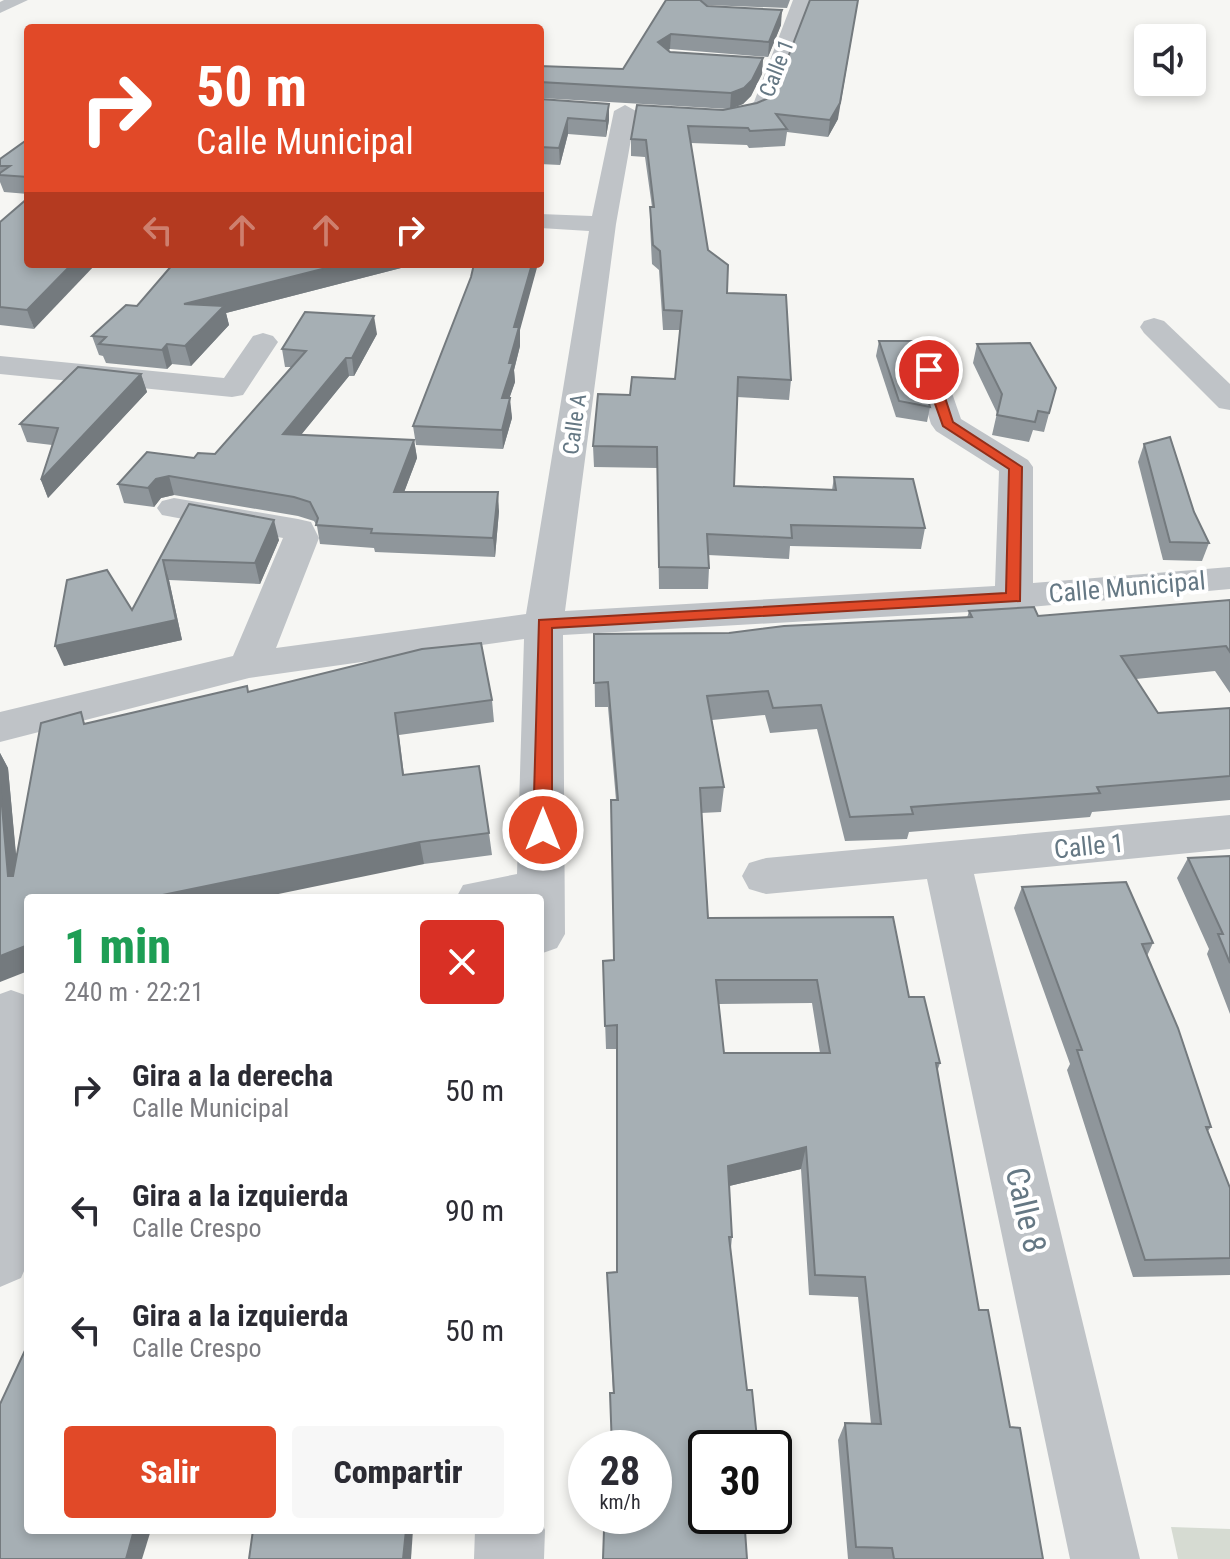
<!DOCTYPE html>
<html lang="es">
<meta charset="utf-8">
<style>
:root{--surface:#fff;--page:#f7f7f7;--text:#2b2b33;--muted:#7c7c81;--accent:#e14928}
body{margin:0;font-family:"Roboto Condensed",sans-serif;background:var(--page);color:var(--text);height:100vh;display:flex;flex-direction:column;font-size:30px;white-space:nowrap}
*{box-sizing:border-box;margin:0}
p{font-size:26px;color:var(--muted)}
.icon{flex:none;width:44px;height:44px;fill:none;stroke:currentColor;stroke-width:2;stroke-linecap:round;stroke-linejoin:round}
.map{position:relative;flex:1;overflow:hidden}
.side{position:absolute;left:24px;top:894px;width:520px;height:640px;display:flex;flex-direction:column;background:var(--surface);border-radius:8px;box-shadow:0 4px 12px #0003}
.side>*{flex:none}
.top-card{position:absolute;left:24px;top:24px;width:520px;height:244px;border-radius:8px;box-shadow:0 4px 12px #0003;background:#e14928;color:#fff;overflow:hidden}
.buttons{position:absolute;left:1134px;top:24px;display:grid;gap:16px}
.buttons a{display:grid;place-items:center;width:72px;height:72px;border-radius:8px;background:var(--surface);box-shadow:0 4px 12px #0003;font-size:40px}
.speed{position:absolute;left:568px;top:1430px;display:flex;gap:16px;font-size:40px;font-weight:700;text-align:center}
.speed>*{display:grid;place-content:center;width:104px;height:104px;border-radius:50%;background:var(--surface);box-shadow:0 4px 12px #0003;line-height:1}
.speed small{font-size:20px;font-weight:400}
.speed .limit{border:4px solid #111;border-radius:12px;background:#fff;color:#111}
.pin{position:absolute;display:grid;place-items:center;width:68px;height:68px;color:#fff;margin:-34px;border:4px solid #fff;border-radius:50%;box-shadow:0 2px 8px #0007}
.me{position:absolute;width:88px;margin:-44px;rotate:0deg;stroke-linejoin:round;filter:drop-shadow(0 0 6px #0008)}
.turn{display:flex;align-items:center;gap:28px;height:168px;padding:0 40px;font-size:36px}
.turn .icon{width:104px;height:104px;stroke-width:2.5}
.turn b{display:block;font-size:56px;line-height:68px}
.lanes{display:flex;align-items:center;height:76px;padding:0 40px;background:#0003;justify-content:center;gap:40px;direction:ltr}
.lanes .off{opacity:.35}
.round{display:grid;place-items:center;flex:none;width:84px;height:84px;border-radius:8px;background:var(--page)}
.overview{display:flex;align-items:center;justify-content:space-between;height:136px;padding:0 40px}
h1{font-size:48px;font-weight:800;line-height:60px;color:#1e9e55}
.button{display:flex;gap:16px;margin-top:auto;padding:16px 40px}
.button a{flex:1;height:92px;border-radius:8px;background:var(--accent);color:#fff;font-size:32px;font-weight:800;line-height:92px;text-align:center}
.button a+a{background:var(--page);color:var(--text)}
ul{padding:0;list-style:none}
li{display:flex;align-items:center;gap:24px;height:120px;padding:0 40px}
li div{flex:1}
li b{display:block;font-size:30px}
li em{font-style:normal}
.map>svg:first-child{display:block}
.green{fill:#d6dbd2}
.lines{fill:none;stroke-linecap:round;stroke-linejoin:round}
.minor{fill:#bfc3c7;fill-rule:evenodd}
.wall{fill:#8f969b;fill-rule:evenodd}
.shaded-wall{fill:#747a7e}
.building{fill:#a6afb4;stroke:#747a7e;stroke-width:2;fill-rule:evenodd}
.route{fill:#e14928;stroke:#922f1a;stroke-width:2}
.labels{text-anchor:middle;stroke-width:8;stroke-linejoin:round;paint-order:stroke}
.far-street-label{font-size:22px;fill:#657884;stroke:#fff}
.street-label{font-size:26px;fill:#657884;stroke:#fff}
.near-street-label{font-size:32px;fill:#657884;stroke:#fff}
</style>
<div class="map">
<svg width="1230" height="1559" viewBox="0 0 1230 1559">
<rect width="100%" height="100%" fill="#f6f6f3"/>
<polygon class="green" points="1171,1527 1230,1529 1230,1559 1178,1559"/>
<g class="lines">
<g class="minor">
<polygon points="4,0 28,0 0,13 0,2"/>
<polygon points="793,0 811,0 770,109 750,119 706,122 703,117 706,112 745,107 754,102"/>
<polygon points="625,105 636,111 616,224 565,611 995,586 999,471 936,431 931,424 914,370 918,364 940,364 944,370 961,419 1028,460 1033,467 1033,583 1230,567 1230,589 985,611 563,635 565,934 557,948 540,954 540,898 456,898 463,885 517,874 524,639 249,678 0,742 0,712 233,656 283,538 162,515 157,508 162,501 174,498 298,519 311,522 319,538 276,648 526,614 589,231 540,228 540,214 592,216 614,111"/>
<polygon points="1154,318 1164,321 1230,384 1230,410 1219,408 1144,333 1140,327 1144,321"/>
<polygon points="263,333 273,336 278,342 243,395 232,397 0,374 0,356 224,378 253,336"/>
<polygon points="1230,815 1230,849 974,874 1140,1559 1070,1559 927,879 766,894 749,889 742,876 749,863 766,858"/>
<polygon points="11,990 28,996 28,1262 21,1278 0,1287 0,994"/>
<polygon points="540,1518 545,1530 544,1559 474,1559 475,1530 540,1530"/>
</g>
</g>
<g class="wall">
<polygon points="666,0 790,0 787,8 706,5 781,25 768,57 670,49 668,50 670,52 763,58 762,74 751,96 743,104 730,109 838,119 828,137 787,132 785,146 749,148 747,145 691,143 708,250 727,293 791,380 789,400 737,397 734,486 832,490 834,477 925,528 921,549 790,546 789,559 708,555 709,568 708,589 659,589 657,468 594,467 593,446 630,395 675,379 680,330 663,330 659,270 652,264 650,225 650,207 652,207 645,157 631,156 631,139 729,109 540,98 540,66 623,69"/>
<polygon points="540,99 609,120 606,137 568,134 560,165 540,164"/>
<polygon points="28,139 28,194 4,192 0,182 0,159"/>
<polygon points="0,222 34,329 0,325"/>
<polygon points="173,264 403,264 401,268 226,313 229,325 191,366 172,364 167,369 106,363 103,356 99,355 92,336 137,306"/>
<polygon points="520,330 520,346 514,370 515,382 509,398 512,418 503,449 416,445 413,426"/>
<polygon points="377,334 354,376 349,376 301,435 414,440 417,458 404,492 499,511 495,557 375,552 374,548 320,544 317,526 314,521 298,516 174,495 161,498 154,507 124,503 118,484 194,458 215,454 291,367 285,367 282,349"/>
<polygon points="879,341 930,407 927,422 896,417 876,356"/>
<polygon points="977,344 1056,388 1044,432 1033,430 1029,442 992,435 997,413 973,363"/>
<polygon points="141,374 147,392 48,498 41,480 52,445 27,442 20,424"/>
<polygon points="1144,444 1194,512 1209,543 1202,561 1163,560 1138,462"/>
<polygon points="189,504 279,540 260,584 169,580 182,640 64,666 132,610"/>
<path d="M1230,600V693L1215,671L1136,679L1158,713L1230,708V800L1092,812L1090,817L909,832L907,839L845,841L817,729L770,733L765,715L712,720L724,787L721,812L701,813L708,918L909,997L940,1063L937,1072L979,1310L1043,1559H848L838,1440L845,1423L871,1424L858,1297L809,1295L801,1169L729,1186L732,1237L706,1516L759,1517L613,1530V1393L607,1273L617,1272V1049H606L603,961L613,960L616,800L608,707H595L594,634L729,633L967,618L969,611L1038,616ZM812,1003L820,1053H724L719,1004Z"/>
<polygon points="248,692 492,700 494,722 399,735 404,775 489,833 492,855 424,864 28,898 0,982 0,753 8,768 16,857 86,723"/>
<polygon points="1230,856 1230,1014 1207,954 1209,949 1177,878 1188,858"/>
<polygon points="1022,887 1153,943 1147,956 1211,1127 1208,1131 1230,1188 1230,1275 1133,1277 1067,1070 1070,1064 1014,908"/>
</g>
<g class="shaded-wall">
<polygon points="858,0 838,119 828,137 830,120"/>
<polygon points="782,10 781,25 768,57 769,42"/>
<polygon points="671,34 670,49 657,57 658,42"/>
<polygon points="763,58 762,74 751,96 743,104 730,109 731,93"/>
<polygon points="609,104 609,120 606,137 606,121"/>
<polygon points="568,118 568,134 560,165 559,148"/>
<polygon points="543,226 544,244 540,258 540,238"/>
<polygon points="72,264 96,264 34,329 27,310"/>
<polygon points="342,264 403,264 401,268 226,313 229,325 191,366 185,346 184,304"/>
<polygon points="532,264 538,264 520,330 520,346 514,370 515,382 503,417 502,398 509,363 514,327"/>
<polygon points="374,316 377,334 354,376 352,358"/>
<polygon points="167,344 172,364 167,369 162,350"/>
<polygon points="346,358 349,376 287,452 283,434"/>
<polygon points="141,374 147,392 48,498 41,480"/>
<polygon points="510,398 512,418 503,449 502,430"/>
<polygon points="414,440 417,458 397,511 394,492"/>
<polygon points="169,476 174,495 161,498 154,507 148,488 156,479"/>
<polygon points="498,492 499,511 495,557 493,538"/>
<polygon points="274,520 279,540 260,584 255,563"/>
<polygon points="163,560 169,580 182,640 64,666 55,646 176,620"/>
<polygon points="0,753 8,768 20,897 8,876 0,783"/>
<polygon points="420,842 424,864 259,898 148,898"/>
<polygon points="28,945 28,971 0,982 0,956"/>
<polygon points="806,1147 801,1169 725,1187 728,1166"/>
<polygon points="134,1530 151,1530 142,1559 126,1559"/>
<polygon points="406,1530 413,1530 411,1559 403,1559"/>
</g>
<g class="building">
<polygon points="666,0 700,0 707,6 782,10 769,42 671,34 658,42 670,52 763,58 752,80 744,88 731,93 540,82 540,66 623,69"/>
<polygon points="810,0 858,0 840,103 830,120 776,114 787,129 750,131 748,128 688,126 708,250 728,265 727,293 786,295 791,380 738,377 734,486 836,490 834,477 913,479 925,528 791,525 792,538 707,534 709,568 659,567 657,447 593,446 598,394 630,395 632,377 675,379 682,311 664,310 660,251 653,245 650,207 654,207 646,140 631,139 637,105 723,110 757,103 773,96"/>
<polygon points="540,99 609,104 606,121 568,118 559,148 540,147"/>
<polygon points="28,139 28,177 0,175 0,173 10,166 0,166 0,159"/>
<polygon points="28,198 28,264 72,264 27,310 0,307 0,222"/>
<polygon points="173,264 342,264 184,304 224,306 185,346 167,344 162,350 99,344 106,337 92,336 126,305 137,306"/>
<polygon points="474,264 532,264 514,327 519,327 509,363 513,363 502,398 510,398 502,430 413,426 471,277"/>
<polygon points="305,312 374,316 352,358 346,358 283,434 414,440 394,492 498,492 493,538 371,533 372,529 316,525 318,518 310,502 294,497 169,476 156,479 148,488 118,484 147,452 194,458 198,453 215,454 306,351 282,349"/>
<polygon points="879,341 912,341 930,407 899,401"/>
<polygon points="1030,343 1056,388 1049,413 1038,411 1035,422 997,415 1002,394 977,344"/>
<polygon points="78,367 141,374 41,480 58,428 20,424"/>
<polygon points="1170,437 1194,512 1209,543 1170,542 1144,444"/>
<polygon points="189,504 274,520 255,563 163,560 176,620 55,646 67,580 107,570 132,610"/>
<path d="M1230,600V652L1226,646L1121,656L1158,713L1230,708V776L1097,787L1100,793L911,807L913,814L850,817L821,705L773,708L768,691L707,696L724,787L700,788L708,918L893,917L909,997H924L940,1063H936L979,1310H988L1010,1427L1020,1428L1043,1559H894L892,1548L856,1547L845,1423L881,1424L865,1277L815,1275L806,1147L728,1166L732,1237H729L747,1390H752L758,1448H706V1516H744L747,1559H603L604,1530H614L613,1516H654V1448H612L610,1393H614L607,1273L617,1272V1025L605,1026L603,961L614,960L611,800H618L608,682L594,683V634L729,633L784,626L972,617L969,611L1034,607L1038,616ZM716,980H817L830,1053H724Z"/>
<polygon points="481,643 492,700 395,713 403,775 479,766 489,833 420,842 148,898 28,898 28,945 0,956 0,783 8,876 13,876 41,723 81,712 84,724 247,686 248,692 422,649"/>
<polygon points="1230,856 1230,963 1218,934 1223,934 1188,858"/>
<polygon points="1126,882 1153,943 1142,944 1178,1028 1211,1127 1206,1127 1230,1188 1230,1258 1145,1260 1077,1050 1082,1050 1022,887"/>
<polygon points="28,1344 28,1530 134,1530 126,1559 0,1559 0,1404"/>
<polygon points="253,1530 406,1530 403,1559 249,1559"/>
</g>
<polygon class="route" points="929,367 936,370 953,422 1022,467 1020,601 552,628 552,830 543,837 536,835 533,830 539,620 1006,593 1009,469 943,426 923,370"/>
<g class="labels">
<g class="far-street-label">
<text transform="translate(776 68) rotate(-69)" y="8">Calle 1</text>
<text transform="translate(574 424) rotate(-82)" y="8">Calle A</text>
</g>
<g class="street-label">
<text transform="translate(1127 587) rotate(-5)" y="9">Calle Municipal</text>
<text transform="translate(1089 846) rotate(-6)" y="9">Calle 1</text>
</g>
<g class="near-street-label">
<text transform="translate(1026 1210) rotate(77)" y="11">Calle 8</text>
</g>
</g>
</svg>
<div class="buttons">
<a><svg class="icon" aria-label="sound" viewBox="0 0 24 24"><path d="M4 9h4l5-4v14l-5-4H4zM17 9q2 3 0 6"/></svg></a>
</div>
<div class="speed"><div>28<small>km/h</small></div><div class="limit">30</div></div>
<div class="pin" style="left:929px;top:370px;background:#d93025"><svg class="icon" aria-label="arrive" viewBox="0 0 24 24"><path d="M6 21V4h12l-3 4 3 4H6"/></svg></div>
<svg class="me" style="left:543px;top:830px" viewBox="-20 -20 40 40"><circle r="17" fill="#e14928" stroke="#fff" stroke-width="3"/><path d="M0-11L8 9 0 5-8 9z" fill="#fff"/></svg>
<div class="top-card">
<div class="turn"><svg class="icon" aria-label="right" viewBox="0 0 24 24"><path d="M7 20v-9h11M14 6l5 5-5 5"/></svg><div><b>50 m</b>Calle Municipal</div></div>
<div class="lanes"><svg class="icon off" aria-label="left" viewBox="0 0 24 24"><path d="M17 20v-9H6M10 6l-5 5 5 5"/></svg><svg class="icon off" aria-label="ahead" viewBox="0 0 24 24"><path d="M12 20V5M6 11l6-6 6 6"/></svg><svg class="icon off" aria-label="ahead" viewBox="0 0 24 24"><path d="M12 20V5M6 11l6-6 6 6"/></svg><svg class="icon" aria-label="right" viewBox="0 0 24 24"><path d="M7 20v-9h11M14 6l5 5-5 5"/></svg></div>
</div>
<section class="side">
<div class="overview"><div><h1>1 min</h1><p>240 m · 22:21</p></div><a class="round" style="background:#d93025;color:#fff"><svg class="icon" aria-label="close" viewBox="0 0 24 24"><path d="M6 6l12 12M18 6L6 18"/></svg></a></div>
<ul>
<li><svg class="icon" aria-label="right" viewBox="0 0 24 24"><path d="M7 20v-9h11M14 6l5 5-5 5"/></svg><div><b>Gira a la derecha</b><p>Calle Municipal</p></div><em>50 m</em></li>
<li><svg class="icon" aria-label="left" viewBox="0 0 24 24"><path d="M17 20v-9H6M10 6l-5 5 5 5"/></svg><div><b>Gira a la izquierda</b><p>Calle Crespo</p></div><em>90 m</em></li>
<li><svg class="icon" aria-label="left" viewBox="0 0 24 24"><path d="M17 20v-9H6M10 6l-5 5 5 5"/></svg><div><b>Gira a la izquierda</b><p>Calle Crespo</p></div><em>50 m</em></li>
</ul>
<div class="button"><a>Salir</a><a>Compartir</a></div>
</section>
</div>
